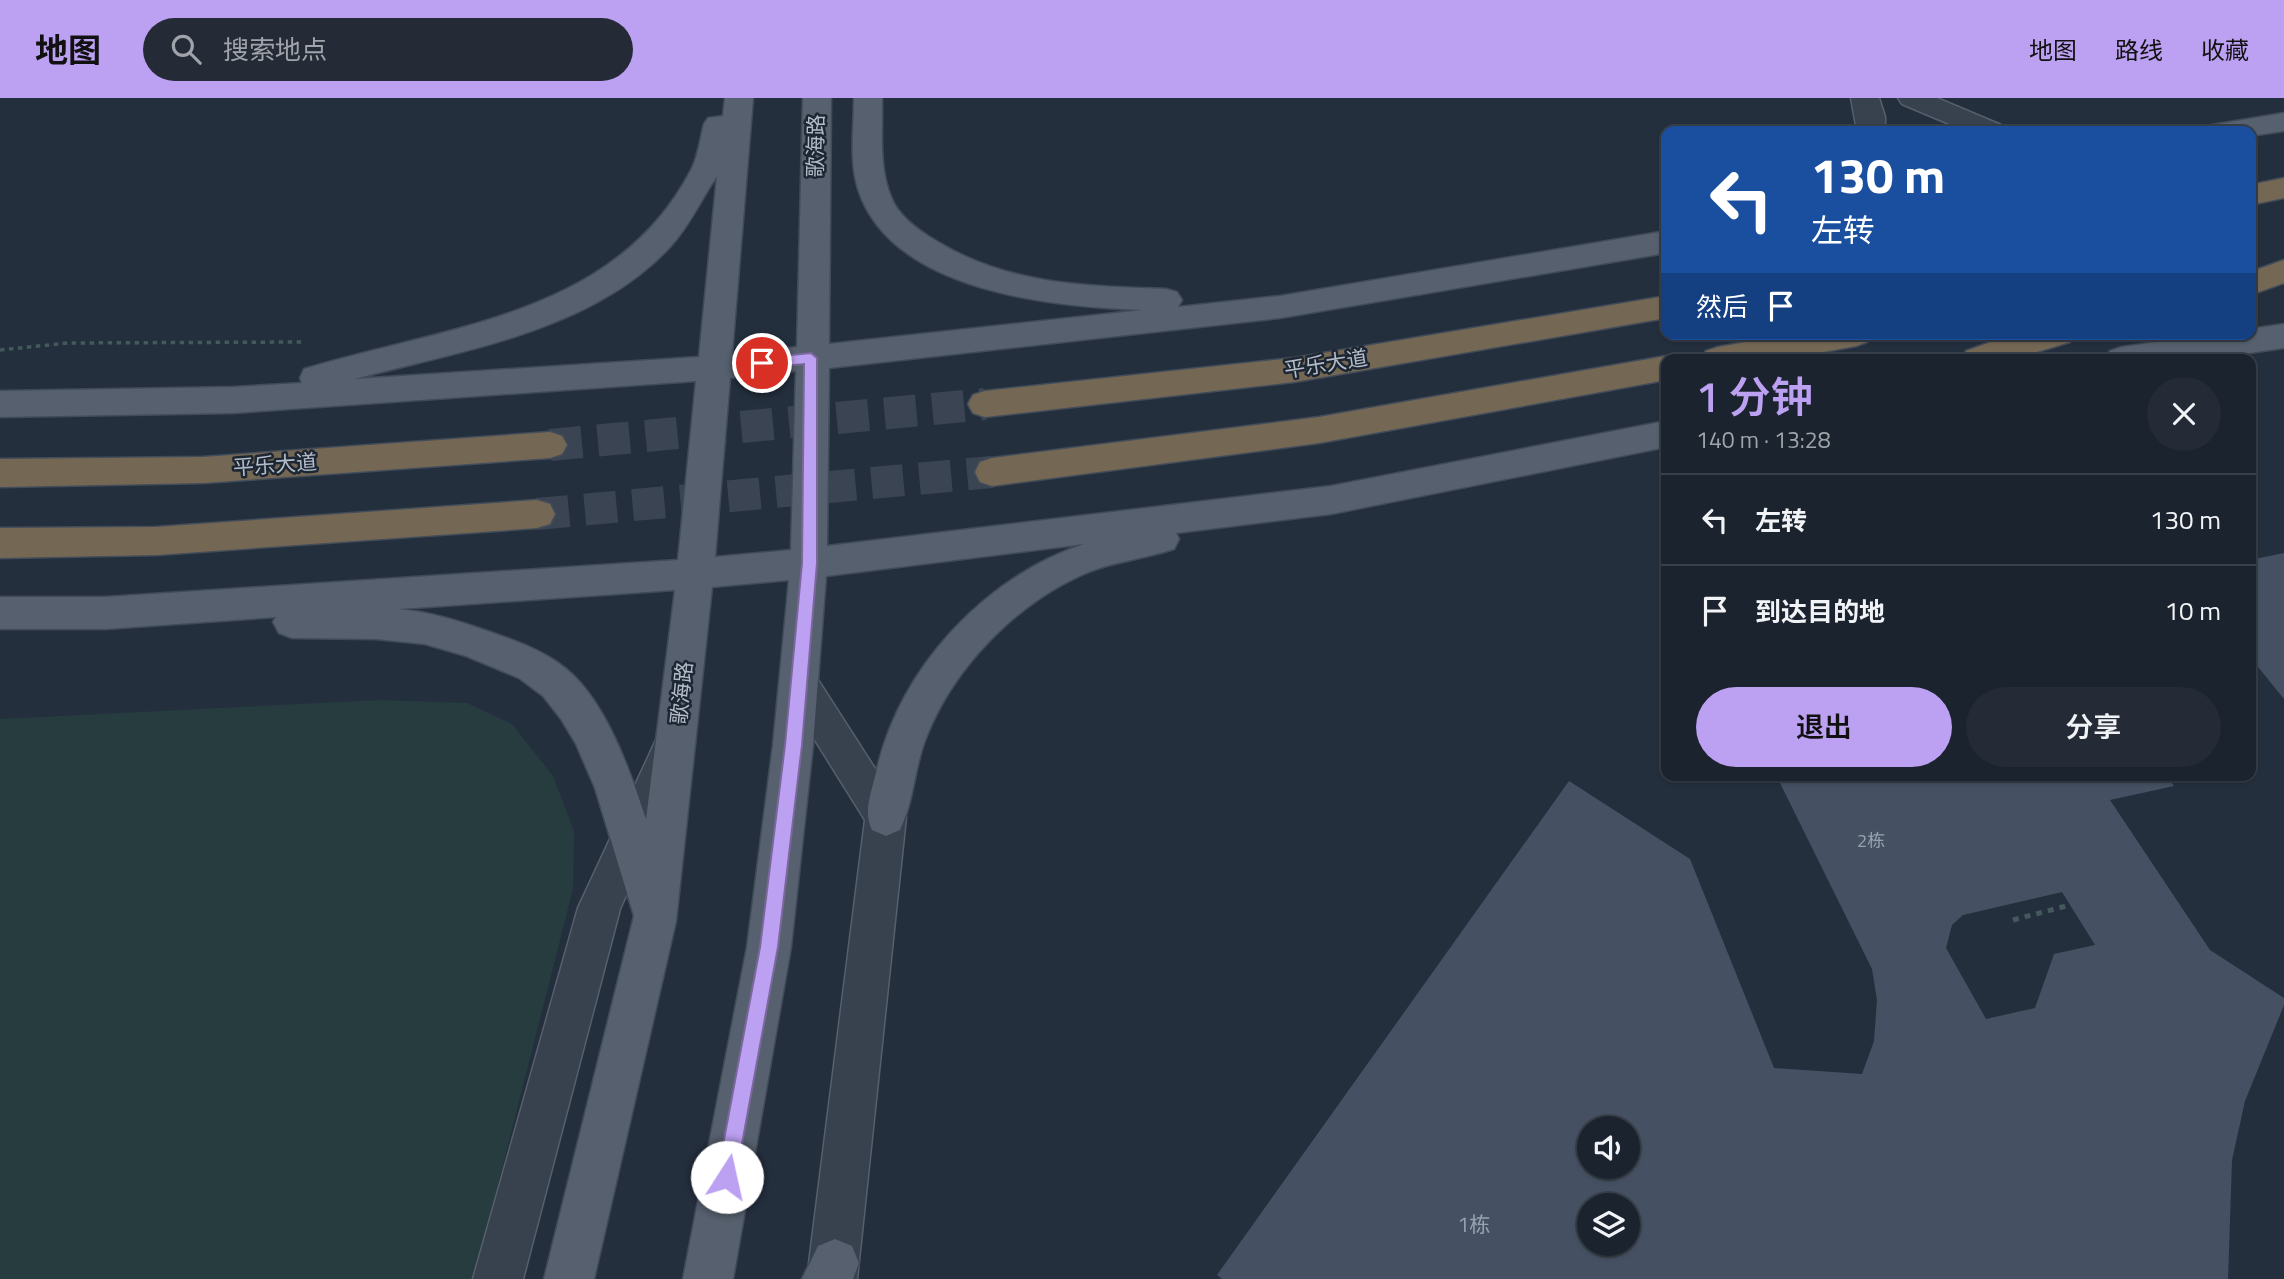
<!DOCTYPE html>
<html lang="zh">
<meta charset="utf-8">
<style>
:root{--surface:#1b232e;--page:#242b36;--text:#f1f3f6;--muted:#a0a4aa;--line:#39404a;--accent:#bca0f2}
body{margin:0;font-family:"Titillium Web","Noto Sans SC",sans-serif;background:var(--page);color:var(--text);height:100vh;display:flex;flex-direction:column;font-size:26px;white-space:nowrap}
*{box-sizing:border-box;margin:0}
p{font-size:23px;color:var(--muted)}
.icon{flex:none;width:38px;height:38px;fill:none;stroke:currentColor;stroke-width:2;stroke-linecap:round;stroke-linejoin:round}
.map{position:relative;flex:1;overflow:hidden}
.drawer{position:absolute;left:1661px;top:256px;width:595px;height:427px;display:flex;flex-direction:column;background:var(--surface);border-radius:14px;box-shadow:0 2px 5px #0004,0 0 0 2px var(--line)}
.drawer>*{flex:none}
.hud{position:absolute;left:1661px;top:28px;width:595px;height:214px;border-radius:14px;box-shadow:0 2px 5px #0004,0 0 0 2px var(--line);background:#1a4fa0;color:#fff;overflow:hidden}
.buttons{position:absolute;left:1577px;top:1018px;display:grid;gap:14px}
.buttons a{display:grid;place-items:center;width:63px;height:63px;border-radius:50%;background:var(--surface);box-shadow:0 2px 5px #0004,0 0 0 2px var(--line);font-size:35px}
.pin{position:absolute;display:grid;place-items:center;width:60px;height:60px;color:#fff;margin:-30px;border:4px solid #fff;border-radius:50%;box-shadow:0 2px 7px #0007}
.me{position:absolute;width:77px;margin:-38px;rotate:10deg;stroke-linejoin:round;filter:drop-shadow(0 0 5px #0008)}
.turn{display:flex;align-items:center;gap:24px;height:147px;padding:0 35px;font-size:32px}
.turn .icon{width:91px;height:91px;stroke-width:2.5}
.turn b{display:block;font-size:49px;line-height:60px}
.then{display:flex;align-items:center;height:66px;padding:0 35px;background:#0003;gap:14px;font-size:26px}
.round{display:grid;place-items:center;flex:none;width:74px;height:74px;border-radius:37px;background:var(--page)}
.summary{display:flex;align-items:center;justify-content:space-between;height:119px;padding:0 35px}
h1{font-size:42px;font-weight:600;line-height:52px;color:var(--accent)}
.button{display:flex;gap:14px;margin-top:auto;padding:14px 35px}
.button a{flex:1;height:80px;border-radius:42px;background:var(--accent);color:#111;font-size:28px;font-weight:600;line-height:80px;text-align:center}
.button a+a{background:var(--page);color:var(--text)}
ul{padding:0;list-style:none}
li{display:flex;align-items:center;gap:21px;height:91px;padding:0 35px;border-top:2px solid var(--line)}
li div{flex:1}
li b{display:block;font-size:26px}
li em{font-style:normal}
header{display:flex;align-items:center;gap:42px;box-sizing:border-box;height:98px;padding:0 35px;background:var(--accent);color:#111}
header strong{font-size:33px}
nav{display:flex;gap:38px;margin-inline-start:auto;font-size:24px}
.search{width:490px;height:63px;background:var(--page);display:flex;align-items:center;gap:18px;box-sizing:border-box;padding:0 24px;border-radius:38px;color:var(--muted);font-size:26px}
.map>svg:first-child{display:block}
.green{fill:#263c3f}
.building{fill:#455162;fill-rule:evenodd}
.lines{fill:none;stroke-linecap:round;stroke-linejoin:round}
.highway-tunnel{stroke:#3a4453;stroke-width:32;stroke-dasharray:32 16;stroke-linecap:butt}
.minor-casing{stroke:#565f6c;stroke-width:3}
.major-casing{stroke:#414a57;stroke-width:3}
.highway-casing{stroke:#434c59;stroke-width:3}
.path-far1{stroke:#44595c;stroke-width:3.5;stroke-dasharray:4.5 4.5;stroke-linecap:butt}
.path{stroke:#44595c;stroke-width:5;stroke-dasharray:6 6;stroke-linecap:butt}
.minor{fill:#38414e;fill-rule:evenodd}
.major{fill:#56606e;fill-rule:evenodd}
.highway{fill:#746855;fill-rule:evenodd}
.route{fill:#bca0f2;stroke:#7a689d;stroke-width:2}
.labels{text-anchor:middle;stroke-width:5;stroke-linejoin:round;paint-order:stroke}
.number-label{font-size:18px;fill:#98a1af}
.street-label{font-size:21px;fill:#b4bcc9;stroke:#1d2633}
.near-number-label{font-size:21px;fill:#98a1af}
</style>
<header>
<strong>地图</strong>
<div class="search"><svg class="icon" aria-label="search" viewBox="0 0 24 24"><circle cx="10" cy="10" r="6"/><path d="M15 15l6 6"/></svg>搜索地点</div>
<nav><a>地图</a><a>路线</a><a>收藏</a></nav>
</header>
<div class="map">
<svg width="2284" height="1181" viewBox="0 0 2284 1181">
<rect width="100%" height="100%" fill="#242f3e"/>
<polygon class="green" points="380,602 467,605 512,626 553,678 574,733 573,791 474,1181 0,1181 0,621"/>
<g class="building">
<polygon points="2284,455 2284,601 2250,559 2250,462"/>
<path d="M1776,677H2166L2174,688L2110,702L2210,852L2284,900V907L2245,1003L2232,1062L2228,1181H1222L1217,1177L1569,683L1690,761L1774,970L1862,976L1874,943L1877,902L1872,871ZM2062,794L2095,847L2054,856L2035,910L1986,921L1946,850L1952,827L1963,817ZM1589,1031H1628V1069H1589ZM1589,1108H1628V1146H1589Z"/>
</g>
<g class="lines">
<g class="highway-tunnel">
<polyline points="550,347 985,306"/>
<polyline points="537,416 992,374"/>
</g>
<g class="minor-casing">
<g id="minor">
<polygon points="1851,0 1879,0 1885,19 1885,33 1857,33"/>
<polygon points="1898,0 1937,0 2001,27 2005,33 1966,33 1902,6"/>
<polygon points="799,569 813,574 906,719 857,1181 807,1181 865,722 780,586 785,574"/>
<polygon points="670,636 684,642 690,654 620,811 523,1181 473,1181 578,810 656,642"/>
</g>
</g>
<g class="major-casing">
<g id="major">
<path d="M725,0H753L732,256L797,249L803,0H831L829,246L1143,212C1053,209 891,194 858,91C849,62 854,30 854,0H882C883,33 878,70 892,101C900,120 921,134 938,144C1009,187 1086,188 1166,191L1177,194L1182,202L1178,209L1280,198L1666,133V155L1280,220L829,270L827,448L1331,388L1666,323V349L1331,416L1176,435L1179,441L1174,451C1147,460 1118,463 1091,473C1019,502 954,568 926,640C914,670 914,703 900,732L886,738L872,732C863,714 871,695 876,675C899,571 983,480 1084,446L826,478L813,647L791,849L733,1181H683L747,849L773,647L789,482L712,489L676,823L594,1181H544L634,818L595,690L576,646L561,621L543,598L519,580L466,558L425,546L376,541L292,540L279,535L273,524L276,519L105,531H0V499H105L678,462L696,283L233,315L0,319V293L233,289L302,285L300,280L304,271C444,228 615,219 691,72C698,59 700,41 704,26L708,20L723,18ZM717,78L699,259L355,281C462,252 591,234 670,149C689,129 702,100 717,78ZM796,273L791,452L715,459L730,280ZM675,492L646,721C630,673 604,597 561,567C541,552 516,543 493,535C462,524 431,514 399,511Z"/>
<polygon points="2284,15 2284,33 2250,38 2250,33 2208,33 2212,27"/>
<polygon points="2284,226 2284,250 2207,261 2106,261 2110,253 2122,249 2213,236 2250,236 2250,231"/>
<polygon points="835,1141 852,1148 859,1165 853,1181 802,1181 818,1148"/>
</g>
</g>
<g class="highway-casing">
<g id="highway">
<polygon points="2284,80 2284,100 2250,107 2250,87"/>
<polygon points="2284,162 2284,185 2250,197 2250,174"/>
<polygon points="1666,198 1666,220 1294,284 985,319 973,315 968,306 973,297 985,293 1294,260"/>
<polygon points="1789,236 1872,236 1867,244 1856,248 1785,261 1702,261 1706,253 1718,249"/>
<polygon points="2013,236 2075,236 2070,244 2014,261 1962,261 1966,253"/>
<polygon points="1666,258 1675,261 1666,261 1666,282 1319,345 992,388 980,384 975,374 980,364 992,360 1319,319"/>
<polygon points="550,334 562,338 567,347 562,356 550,360 203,385 0,389 0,361 203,359"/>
<polygon points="537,402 550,406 555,416 550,426 537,430 156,457 0,460 0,430 156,429"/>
</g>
</g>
<polyline class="path-far1" points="0,252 68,245 303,244"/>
<polyline class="path" points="2013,822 2070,807"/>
<use href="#minor" class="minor"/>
<use href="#major" class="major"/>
<use href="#highway" class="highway"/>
</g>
<polygon class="route" points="811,255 817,260 817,465 802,647 778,849 736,1079 734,1086 727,1089 720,1086 717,1079 760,849 785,647 802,465 804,266 762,270 755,265 762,260"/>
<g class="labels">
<g class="number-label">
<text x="1871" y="749">2栋</text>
</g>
<g class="street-label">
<text transform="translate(816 48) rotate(-89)" y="7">歌海路</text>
<text transform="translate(1326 266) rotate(-9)" y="7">平乐大道</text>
<text transform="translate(275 367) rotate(-4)" y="7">平乐大道</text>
<text transform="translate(682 595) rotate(-84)" y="7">歌海路</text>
</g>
<g class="near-number-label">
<text x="1474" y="1134">1栋</text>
</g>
</g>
</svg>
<div class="buttons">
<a><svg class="icon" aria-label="sound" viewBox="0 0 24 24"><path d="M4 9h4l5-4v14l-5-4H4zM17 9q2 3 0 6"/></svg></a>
<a><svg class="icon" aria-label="layers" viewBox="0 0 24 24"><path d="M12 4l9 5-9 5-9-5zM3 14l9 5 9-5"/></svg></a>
</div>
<div class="pin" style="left:762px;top:265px;background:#d93025"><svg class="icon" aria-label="arrive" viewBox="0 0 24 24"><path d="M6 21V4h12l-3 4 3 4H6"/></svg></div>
<svg class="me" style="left:727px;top:1079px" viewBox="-20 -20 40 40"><circle r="19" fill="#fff"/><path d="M0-13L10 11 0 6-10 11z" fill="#bca0f2"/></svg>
<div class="hud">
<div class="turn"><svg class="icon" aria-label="left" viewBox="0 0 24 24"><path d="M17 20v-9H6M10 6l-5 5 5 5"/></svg><div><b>130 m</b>左转</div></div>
<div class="then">然后<svg class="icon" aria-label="arrive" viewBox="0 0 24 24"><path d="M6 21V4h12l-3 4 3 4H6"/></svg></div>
</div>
<section class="drawer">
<div class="summary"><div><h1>1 分钟</h1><p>140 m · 13:28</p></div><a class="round"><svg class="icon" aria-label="close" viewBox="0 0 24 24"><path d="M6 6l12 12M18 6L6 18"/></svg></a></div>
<ul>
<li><svg class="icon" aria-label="left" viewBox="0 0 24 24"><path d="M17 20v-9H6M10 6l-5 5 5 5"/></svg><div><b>左转</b></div><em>130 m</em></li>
<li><svg class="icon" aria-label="arrive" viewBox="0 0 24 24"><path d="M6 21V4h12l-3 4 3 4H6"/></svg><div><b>到达目的地</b></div><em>10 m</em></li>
</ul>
<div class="button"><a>退出</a><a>分享</a></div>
</section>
</div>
